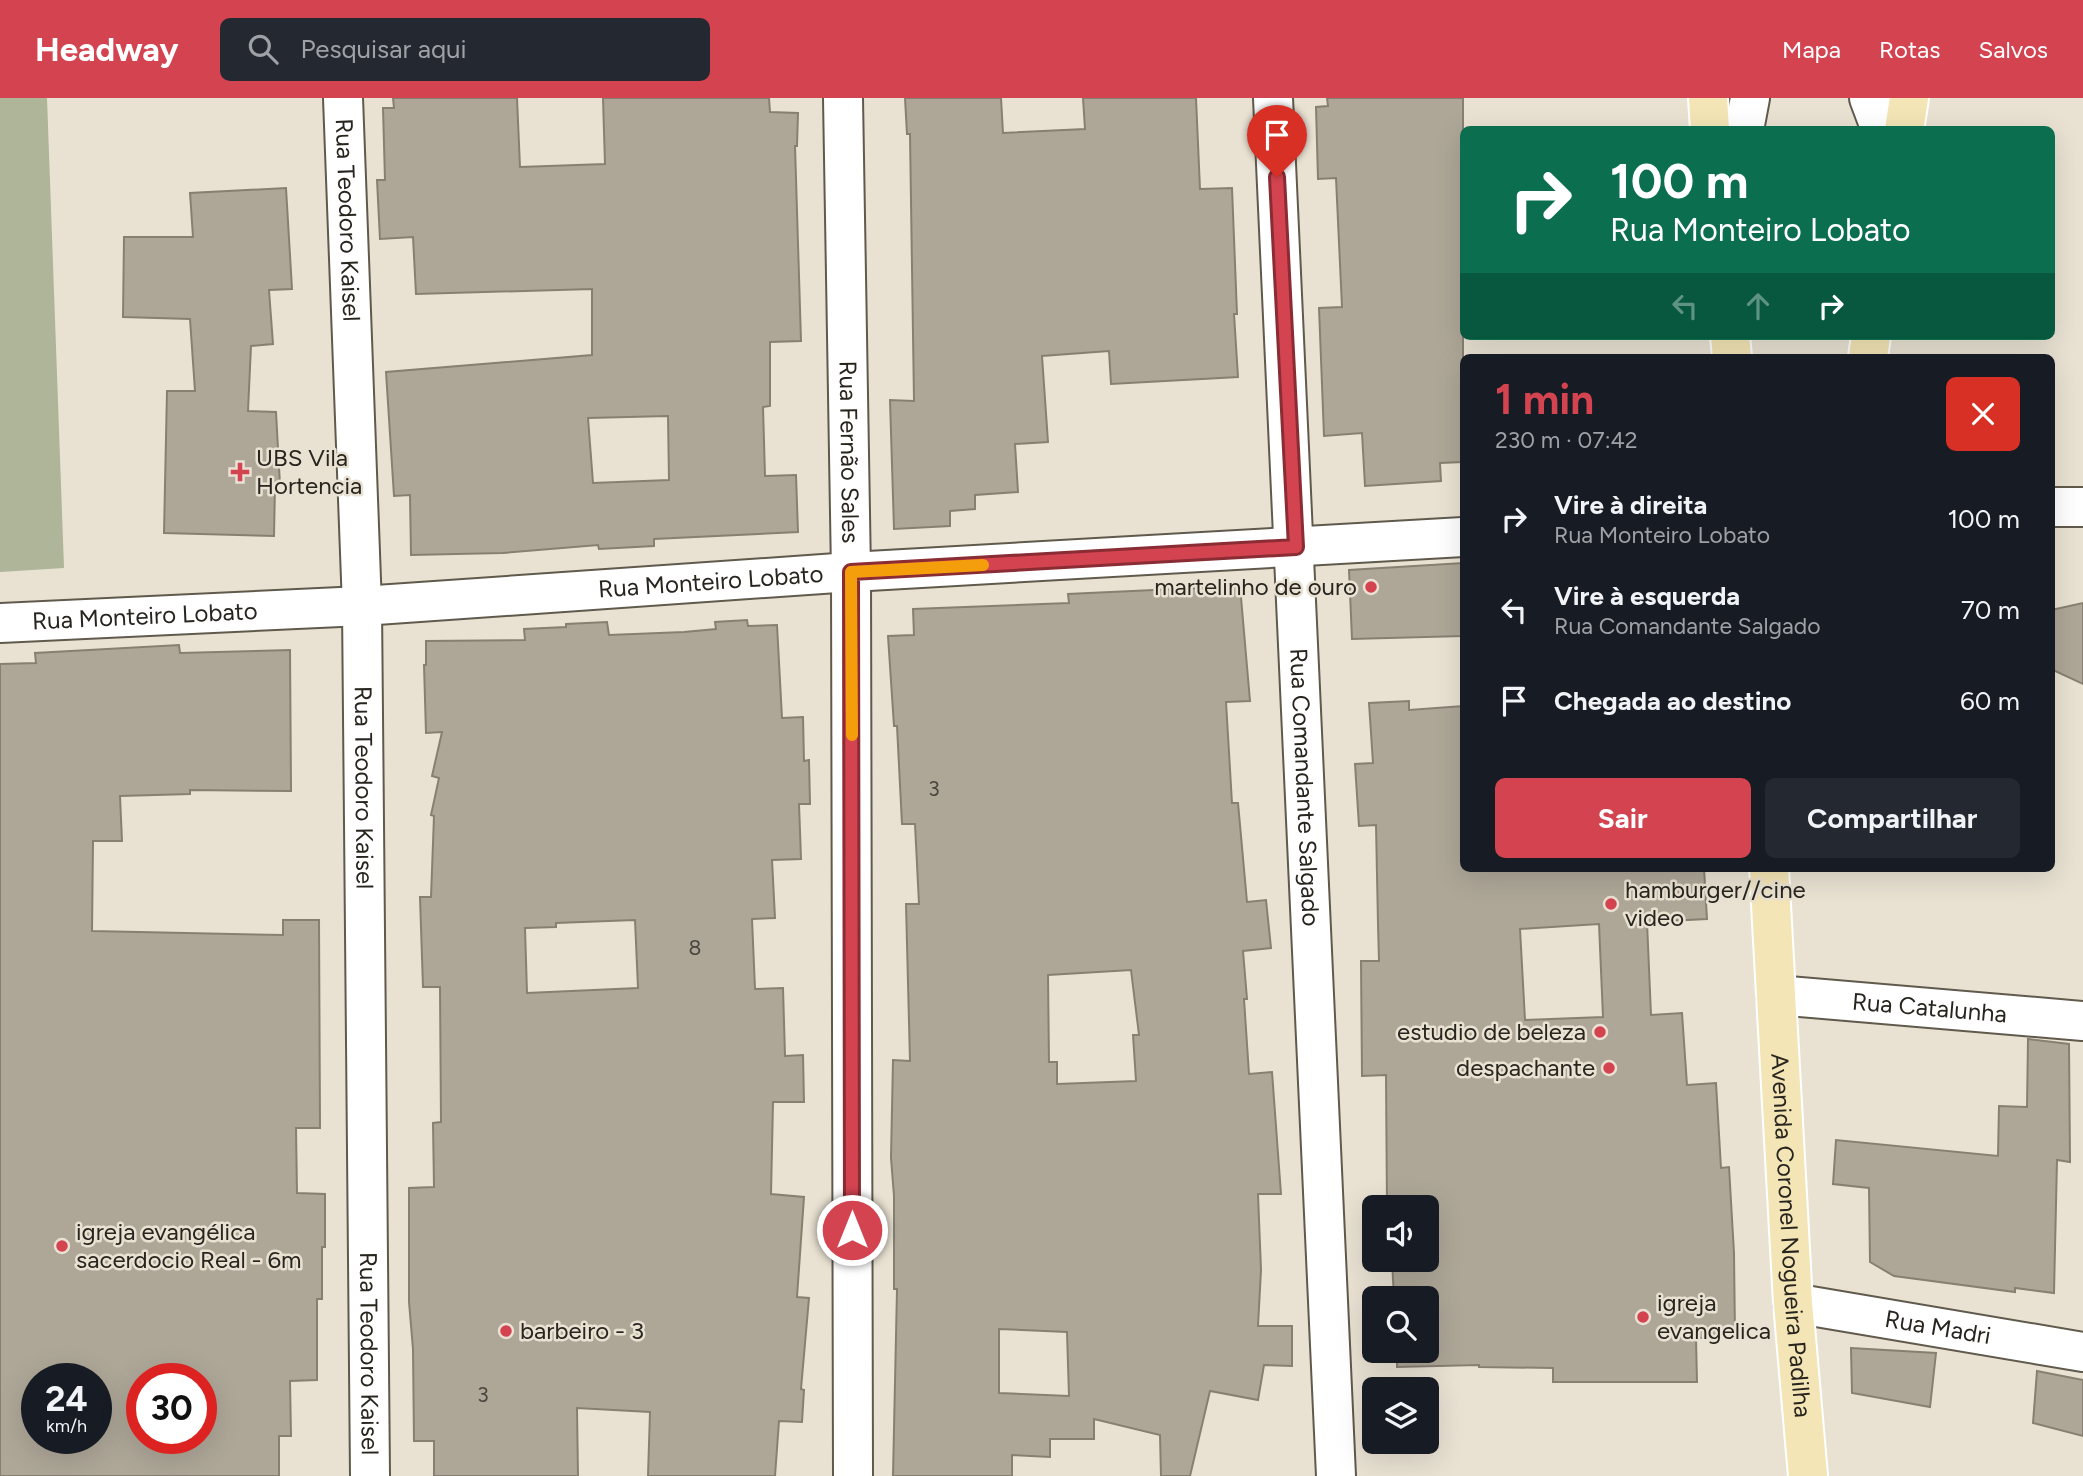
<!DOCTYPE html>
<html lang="pt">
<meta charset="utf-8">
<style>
:root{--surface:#171b24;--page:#242831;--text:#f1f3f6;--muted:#9ea1a6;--accent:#d34350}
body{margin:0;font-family:Figtree,sans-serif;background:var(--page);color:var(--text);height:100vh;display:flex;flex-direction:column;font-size:26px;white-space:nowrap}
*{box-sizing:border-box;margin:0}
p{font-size:23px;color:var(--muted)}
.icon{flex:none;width:38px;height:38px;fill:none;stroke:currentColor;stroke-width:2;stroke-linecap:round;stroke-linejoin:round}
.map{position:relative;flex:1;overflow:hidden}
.side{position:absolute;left:1460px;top:256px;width:595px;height:518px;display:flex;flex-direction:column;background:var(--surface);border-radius:10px;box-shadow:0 7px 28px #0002}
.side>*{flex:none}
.hud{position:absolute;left:1460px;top:28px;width:595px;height:214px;border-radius:10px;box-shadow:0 7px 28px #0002;background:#0b6e4f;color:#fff;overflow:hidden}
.controls{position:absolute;left:1362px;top:1097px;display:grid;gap:14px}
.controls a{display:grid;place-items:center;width:77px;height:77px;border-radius:10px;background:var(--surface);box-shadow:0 7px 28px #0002;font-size:35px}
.speed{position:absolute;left:21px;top:1265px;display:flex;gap:14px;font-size:35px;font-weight:700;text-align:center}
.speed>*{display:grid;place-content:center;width:91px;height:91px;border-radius:50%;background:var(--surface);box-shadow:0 7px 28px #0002;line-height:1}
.speed small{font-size:18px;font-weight:400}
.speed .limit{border:10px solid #d22;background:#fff;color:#111}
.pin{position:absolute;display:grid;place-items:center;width:60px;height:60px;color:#fff;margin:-72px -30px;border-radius:50% 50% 50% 0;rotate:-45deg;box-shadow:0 0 7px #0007}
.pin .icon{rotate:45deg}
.me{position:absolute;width:77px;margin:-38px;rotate:0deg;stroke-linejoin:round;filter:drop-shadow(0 0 5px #0008)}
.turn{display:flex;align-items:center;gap:24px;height:147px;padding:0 35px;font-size:32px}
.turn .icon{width:91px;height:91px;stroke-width:2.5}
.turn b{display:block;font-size:49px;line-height:60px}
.lanes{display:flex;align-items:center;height:66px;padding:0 35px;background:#0003;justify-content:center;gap:35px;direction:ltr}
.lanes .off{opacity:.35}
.round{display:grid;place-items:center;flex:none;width:74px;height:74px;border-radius:10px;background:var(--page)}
.summary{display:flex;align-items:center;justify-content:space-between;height:119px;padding:0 35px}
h1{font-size:42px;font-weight:700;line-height:52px;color:var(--accent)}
.button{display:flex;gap:14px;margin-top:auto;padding:14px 35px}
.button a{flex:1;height:80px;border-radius:10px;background:var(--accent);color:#fff;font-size:28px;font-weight:700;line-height:80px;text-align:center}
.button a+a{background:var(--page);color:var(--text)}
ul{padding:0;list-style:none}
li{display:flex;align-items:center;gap:21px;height:91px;padding:0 35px}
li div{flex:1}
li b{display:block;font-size:26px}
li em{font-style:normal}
header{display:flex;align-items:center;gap:42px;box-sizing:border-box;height:98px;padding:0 35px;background:var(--accent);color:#fff}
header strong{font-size:33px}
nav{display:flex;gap:38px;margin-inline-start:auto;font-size:24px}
.search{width:490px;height:63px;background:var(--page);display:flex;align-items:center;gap:18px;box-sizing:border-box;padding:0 24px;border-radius:10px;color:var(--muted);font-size:26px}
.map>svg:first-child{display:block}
.green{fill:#aeb598}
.building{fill:#aea798;stroke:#878072;stroke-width:2;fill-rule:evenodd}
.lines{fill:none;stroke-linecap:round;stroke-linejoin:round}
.minor-casing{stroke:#605a4d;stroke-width:42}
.major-casing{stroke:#fff;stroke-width:42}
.minor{stroke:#fff;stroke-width:38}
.major{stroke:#f4e5b6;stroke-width:38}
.route-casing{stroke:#892c34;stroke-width:18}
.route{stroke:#d34350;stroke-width:12}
.slow{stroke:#f59e0b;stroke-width:12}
.poi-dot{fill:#d34350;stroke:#e9e2d3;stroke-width:2.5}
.labels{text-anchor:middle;stroke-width:5;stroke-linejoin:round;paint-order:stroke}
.number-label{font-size:21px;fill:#4a463d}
.street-label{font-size:24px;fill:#28251f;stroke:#e9e2d3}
.poi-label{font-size:24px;fill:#28251f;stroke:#e9e2d3;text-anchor:start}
</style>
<header>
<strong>Headway</strong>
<div class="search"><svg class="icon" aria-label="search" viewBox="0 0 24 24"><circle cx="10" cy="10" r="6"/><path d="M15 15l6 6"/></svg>Pesquisar aqui</div>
<nav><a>Mapa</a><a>Rotas</a><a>Salvos</a></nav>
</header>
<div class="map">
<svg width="2083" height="1378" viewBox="0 0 2083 1378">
<rect width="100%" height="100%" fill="#e9e2d3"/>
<polygon class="green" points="0,0 47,0 64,470 0,474"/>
<g class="building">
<path d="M393,0H517L520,69L605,66L603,0H769L770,14L798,15L797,48H795L801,243L770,244V308L763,309L765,378L796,377L798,434L654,441V448L599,451L598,447L503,455L411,457L410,397L394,398L386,274L592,257V191L416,196L413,139L380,141L377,82H385L383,10H394ZM668,318L669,382L593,385L588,320Z"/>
<polygon points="905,0 1001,0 1003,35 1085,31 1083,0 1196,0 1200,91 1232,90 1237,216 1234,216 1238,279 1111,286 1109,253 1042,258 1048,344 1015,346 1018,394 975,397 975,411 950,413 950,428 894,431 890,302 914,303 910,36 907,36"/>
<polygon points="1327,0 1463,0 1463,364 1440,365 1441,383 1365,388 1362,335 1324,338 1319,210 1342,209 1336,80 1318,81 1316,9 1328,8"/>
<polygon points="286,90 292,191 269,192 273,246 251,248 248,313 276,314 280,387 275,387 274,438 164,435 167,293 195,293 190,221 123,219 124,139 193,139 190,95"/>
<polygon points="1463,465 1463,538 1352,541 1349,472"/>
<path d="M1240,488L1250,603L1226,604L1232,705H1238L1247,804L1266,802L1271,850L1243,853L1247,901H1244L1249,976L1272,974L1281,1096H1258L1261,1172L1258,1228H1292V1268L1264,1267L1258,1302L1210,1293L1190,1378H1161L1160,1337L1094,1321V1341H1050V1359L1012,1357V1378H893L897,1191H894V1098L891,1060L893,962L910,963L906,806H919L915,726H902L897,628H894L888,538L914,537L913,511L1069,505L1068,496ZM1131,872L1139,937H1133L1136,983L1057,986V964H1049L1048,877ZM999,1231L1067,1234L1069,1298L999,1295Z"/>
<polygon points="2083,505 2083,586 2051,571 2051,512"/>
<path d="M747,522L748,528L777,527L782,620L803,619L804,663L809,662L810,706H799L801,761L772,762L775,820L752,821L755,891L783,890L785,958L803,957L804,1004H773L771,1096L804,1099L797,1199L809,1200L801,1291L804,1292L802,1324L779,1323L775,1378H648L650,1314L577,1310L578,1378H434V1343H414L413,1251L409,1204V1090L434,1089L433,1025L441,1024L440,889H423L420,799H431L434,718L431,717L439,680L432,678L442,634L426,635L424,567H426V543L525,542L524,531L566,529V526L607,524L609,537L684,534L716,531L715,524ZM635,822L638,890L527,895L525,830L556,829V825Z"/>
<path d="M179,547L180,555L290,552L291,693L190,692V696L120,698L122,743H93L92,833L283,837V822H319L320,1030H296L297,1095L325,1096V1149H322V1201H317V1282L290,1283L291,1338H279V1378H0V566L36,565L35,555ZM37,1281H96V1340H37ZM142,1281H201V1340H142Z"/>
<path d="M1409,603V612L1463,608V770H1704L1707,821L1647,824L1651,917L1682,915L1687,987L1716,985L1721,1070L1729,1069L1734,1155L1735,1239L1696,1240L1697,1284H1553V1270L1479,1269V1267L1397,1269V1253H1426V1200H1394L1392,1162H1426V1110H1387L1386,977L1362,978L1361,863H1379L1378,826L1376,727L1359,728L1355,666L1373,665L1369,605ZM1599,826L1603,919L1525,922L1520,831Z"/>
<polygon points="2028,941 2069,946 2070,1064 2057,1062 2054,1195 2015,1190 2015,1194 1894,1178 1870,1164 1869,1090 1833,1086 1836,1042 1998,1058 1999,1008 2027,1009"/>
<polygon points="1851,1250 1936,1255 1930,1309 1852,1295"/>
<polygon points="2037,1273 2083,1282 2083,1338 2033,1325"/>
</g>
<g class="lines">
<g class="minor-casing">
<g id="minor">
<path id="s1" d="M343,0L362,508L370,1378"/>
<path id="s2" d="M843,0L851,474L853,1378"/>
<path id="s3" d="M1273,0L1336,1378"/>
<polyline points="1869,0 1881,32"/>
<polyline points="1744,32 1750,0"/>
<polyline points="2051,409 2083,409"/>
<path id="s4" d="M0,525L362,508L851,474L1463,439"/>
<path id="s5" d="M1776,897L2083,923"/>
<path id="s6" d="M1793,1205L2083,1254"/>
</g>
</g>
<g class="major-casing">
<g id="major">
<polyline points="1708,0 1710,32"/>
<polyline points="1904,32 1909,0"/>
<polyline points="1730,238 1732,259"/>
<polyline points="1868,259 1871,238"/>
<path id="s7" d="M1769,770L1793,1205L1808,1378"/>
</g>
</g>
<use href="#minor" class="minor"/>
<use href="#major" class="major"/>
</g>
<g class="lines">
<g class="route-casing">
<polyline id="route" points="852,1132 851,474 1296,449 1277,79"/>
</g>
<use href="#route" class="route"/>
<polyline class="slow" points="852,637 851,474 983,467"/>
</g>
<g class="poi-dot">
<path d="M236.5 363.5h7v7h7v7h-7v7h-7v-7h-7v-7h7z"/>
<circle cx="1371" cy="489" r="7"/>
<circle cx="1611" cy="806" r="7"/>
<circle cx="1600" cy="934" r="7"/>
<circle cx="1609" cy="970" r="7"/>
<circle cx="62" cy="1148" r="7"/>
<circle cx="1643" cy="1219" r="7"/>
<circle cx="506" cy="1233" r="7"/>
</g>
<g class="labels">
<g class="number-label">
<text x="934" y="698">3</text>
<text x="695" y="857">8</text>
<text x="483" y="1304">3</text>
</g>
<g class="street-label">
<text dy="8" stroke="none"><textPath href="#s1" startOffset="122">Rua Teodoro Kaisel</textPath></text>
<text dy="8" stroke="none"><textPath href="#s2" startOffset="354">Rua Fernão Sales</textPath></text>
<text dy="8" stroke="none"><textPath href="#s4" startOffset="712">Rua Monteiro Lobato</textPath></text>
<text dy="8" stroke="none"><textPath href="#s4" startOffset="145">Rua Monteiro Lobato</textPath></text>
<text dy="8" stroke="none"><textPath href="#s1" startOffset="690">Rua Teodoro Kaisel</textPath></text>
<text dy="8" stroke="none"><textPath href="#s3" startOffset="690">Rua Comandante Salgado</textPath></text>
<text dy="8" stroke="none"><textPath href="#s5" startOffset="154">Rua Catalunha</textPath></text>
<text dy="8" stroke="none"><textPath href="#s7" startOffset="368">Avenida Coronel Nogueira Padilha</textPath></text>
<text dy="8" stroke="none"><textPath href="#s6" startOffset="147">Rua Madri</textPath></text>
<text dy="8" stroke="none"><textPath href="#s1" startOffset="1256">Rua Teodoro Kaisel</textPath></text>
</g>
<g class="poi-label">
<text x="256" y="368">UBS Vila<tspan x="256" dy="28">Hortencia</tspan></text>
<text x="1357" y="497" text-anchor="end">martelinho de ouro</text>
<text x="1625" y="800">hamburger//cine<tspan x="1625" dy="28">video</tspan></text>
<text x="1586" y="942" text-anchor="end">estudio de beleza</text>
<text x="1595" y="978" text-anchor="end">despachante</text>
<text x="76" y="1142">igreja evangélica<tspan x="76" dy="28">sacerdocio Real - 6m</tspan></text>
<text x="1657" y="1213">igreja<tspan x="1657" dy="28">evangelica</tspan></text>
<text x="520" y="1241">barbeiro - 3</text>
</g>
</g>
</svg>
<div class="controls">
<a><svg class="icon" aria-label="sound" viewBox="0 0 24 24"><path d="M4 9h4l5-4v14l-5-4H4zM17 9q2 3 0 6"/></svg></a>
<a><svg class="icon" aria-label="search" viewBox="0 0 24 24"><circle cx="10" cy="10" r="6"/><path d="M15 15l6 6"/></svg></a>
<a><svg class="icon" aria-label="layers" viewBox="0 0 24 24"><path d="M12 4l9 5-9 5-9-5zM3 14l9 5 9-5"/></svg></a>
</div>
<div class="speed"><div>24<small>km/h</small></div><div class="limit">30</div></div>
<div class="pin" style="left:1277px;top:79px;background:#d93025"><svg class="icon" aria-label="arrive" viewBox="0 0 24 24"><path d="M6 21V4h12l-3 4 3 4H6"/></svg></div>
<svg class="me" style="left:852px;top:1132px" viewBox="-20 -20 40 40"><circle r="17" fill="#d34350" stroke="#fff" stroke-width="3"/><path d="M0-11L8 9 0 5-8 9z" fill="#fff"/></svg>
<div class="hud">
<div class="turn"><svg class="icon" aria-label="right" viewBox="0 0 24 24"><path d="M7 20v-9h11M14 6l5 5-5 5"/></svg><div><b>100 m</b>Rua Monteiro Lobato</div></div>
<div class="lanes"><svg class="icon off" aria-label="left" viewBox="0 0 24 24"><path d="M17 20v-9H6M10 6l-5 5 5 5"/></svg><svg class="icon off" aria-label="ahead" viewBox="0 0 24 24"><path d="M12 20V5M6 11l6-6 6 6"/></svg><svg class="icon" aria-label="right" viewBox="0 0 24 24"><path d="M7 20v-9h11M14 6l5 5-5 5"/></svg></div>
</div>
<section class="side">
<div class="summary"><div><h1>1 min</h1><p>230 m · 07:42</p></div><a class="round" style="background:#d93025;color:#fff"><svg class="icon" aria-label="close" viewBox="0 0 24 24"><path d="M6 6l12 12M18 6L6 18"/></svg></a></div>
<ul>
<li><svg class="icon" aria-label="right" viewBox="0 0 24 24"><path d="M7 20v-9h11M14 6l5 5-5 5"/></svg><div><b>Vire à direita</b><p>Rua Monteiro Lobato</p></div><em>100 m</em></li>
<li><svg class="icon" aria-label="left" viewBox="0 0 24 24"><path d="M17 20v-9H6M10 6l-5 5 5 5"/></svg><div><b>Vire à esquerda</b><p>Rua Comandante Salgado</p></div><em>70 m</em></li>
<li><svg class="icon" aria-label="arrive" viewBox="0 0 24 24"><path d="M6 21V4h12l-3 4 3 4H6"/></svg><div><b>Chegada ao destino</b></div><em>60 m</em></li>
</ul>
<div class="button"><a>Sair</a><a>Compartilhar</a></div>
</section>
</div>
